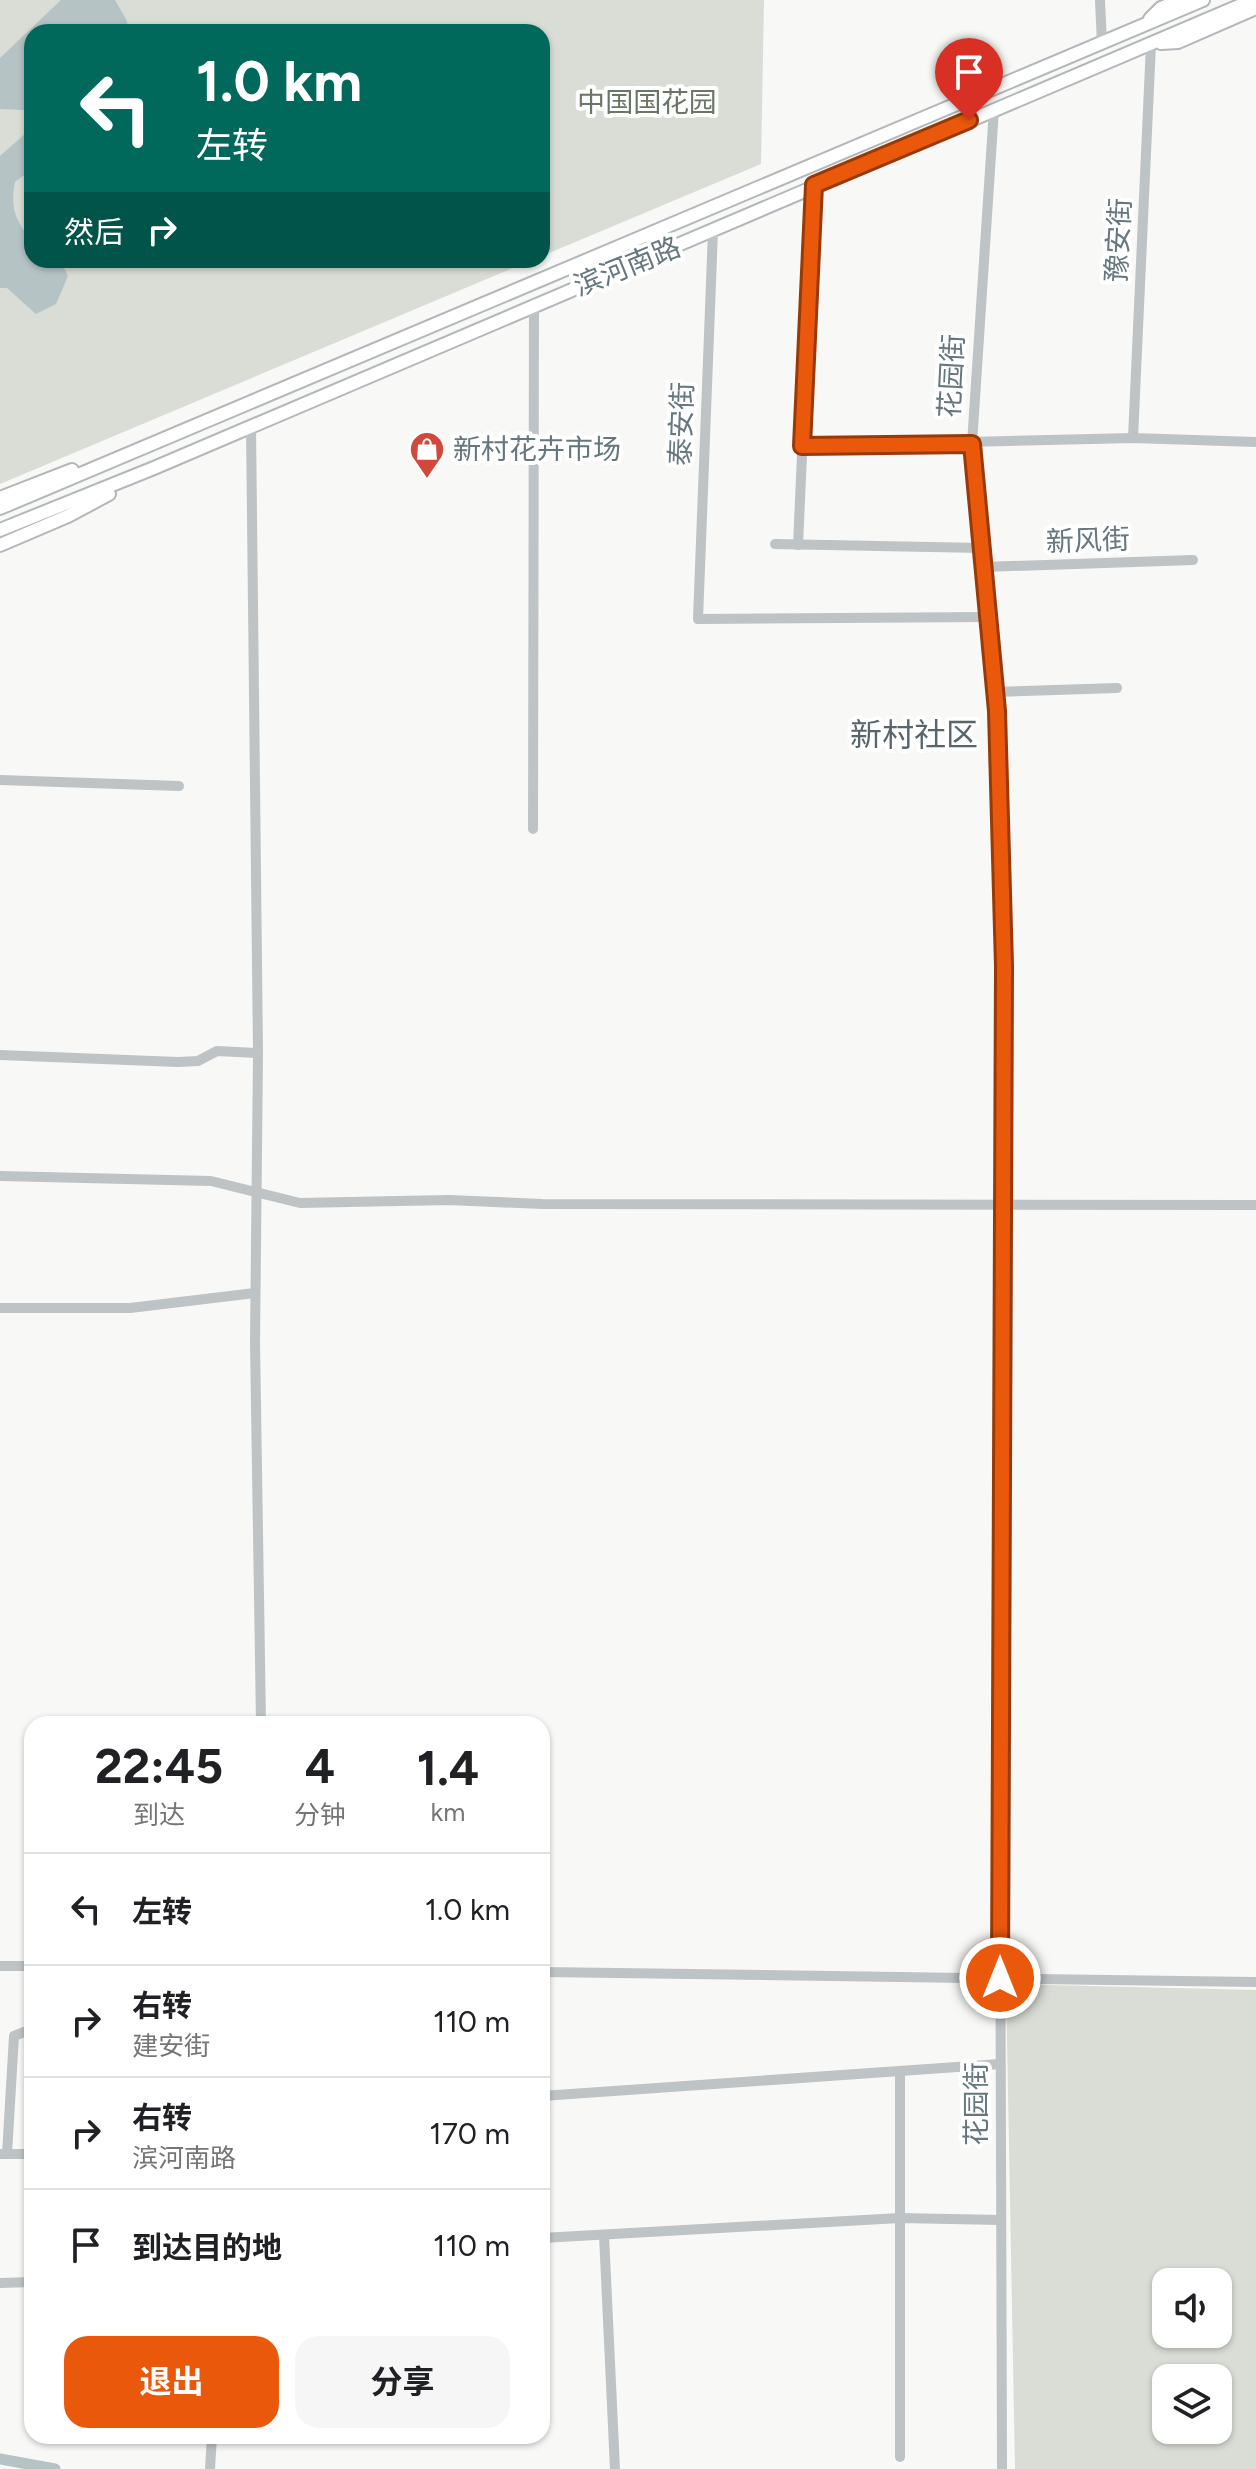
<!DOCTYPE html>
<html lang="zh">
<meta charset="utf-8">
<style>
:root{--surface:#fff;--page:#f6f6f6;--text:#202124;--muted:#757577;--line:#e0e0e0;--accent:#ea580c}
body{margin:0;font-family:Figtree,"Noto Sans SC",sans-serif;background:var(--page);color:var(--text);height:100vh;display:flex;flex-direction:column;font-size:30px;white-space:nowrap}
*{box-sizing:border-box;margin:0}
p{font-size:26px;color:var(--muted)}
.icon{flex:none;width:44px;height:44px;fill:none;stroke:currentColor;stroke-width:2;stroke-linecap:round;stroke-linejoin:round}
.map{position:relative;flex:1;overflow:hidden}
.sheet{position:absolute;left:24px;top:1716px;width:526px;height:728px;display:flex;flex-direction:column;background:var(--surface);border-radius:24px;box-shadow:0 2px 6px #0004}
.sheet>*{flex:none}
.top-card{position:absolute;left:24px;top:24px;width:526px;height:244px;border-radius:24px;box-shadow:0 2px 6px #0004;background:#00695c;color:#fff;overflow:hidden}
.tools{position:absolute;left:1152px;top:2268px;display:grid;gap:16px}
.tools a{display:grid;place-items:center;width:80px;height:80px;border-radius:16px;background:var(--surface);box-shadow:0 2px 6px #0004;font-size:40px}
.pin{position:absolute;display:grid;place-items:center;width:68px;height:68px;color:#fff;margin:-82px -34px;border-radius:50% 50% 50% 0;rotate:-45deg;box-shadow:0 0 8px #0007}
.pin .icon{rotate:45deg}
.me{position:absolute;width:88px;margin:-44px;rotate:0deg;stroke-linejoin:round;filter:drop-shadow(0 0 6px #0008)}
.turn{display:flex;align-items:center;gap:28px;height:168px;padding:0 40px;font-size:36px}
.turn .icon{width:104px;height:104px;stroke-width:2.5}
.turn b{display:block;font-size:56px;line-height:68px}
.then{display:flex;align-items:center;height:76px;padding:0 40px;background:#0003;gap:16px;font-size:30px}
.eta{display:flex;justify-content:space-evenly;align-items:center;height:136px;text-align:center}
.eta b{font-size:48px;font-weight:700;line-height:56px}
.cta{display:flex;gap:16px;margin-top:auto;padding:16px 40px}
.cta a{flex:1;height:92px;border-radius:24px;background:var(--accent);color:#fff;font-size:32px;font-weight:700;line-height:92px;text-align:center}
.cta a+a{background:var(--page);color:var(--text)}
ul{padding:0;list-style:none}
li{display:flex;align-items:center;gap:24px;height:112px;padding:0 40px;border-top:2px solid var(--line)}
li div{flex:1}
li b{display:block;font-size:30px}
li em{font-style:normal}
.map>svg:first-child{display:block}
.green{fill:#d9ddd6;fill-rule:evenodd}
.water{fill:#b6c3c5}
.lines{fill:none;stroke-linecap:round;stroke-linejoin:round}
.canal{stroke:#b6c3c5;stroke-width:11}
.major-casing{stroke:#b2b7ba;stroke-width:16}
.minor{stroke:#bec3c5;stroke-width:10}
.major{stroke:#fff;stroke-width:12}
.route-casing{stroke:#983908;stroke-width:20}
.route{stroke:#ea580c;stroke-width:14}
.labels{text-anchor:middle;stroke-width:8;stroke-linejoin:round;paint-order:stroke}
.park-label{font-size:28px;fill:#6b7765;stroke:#fff}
.street-label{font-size:28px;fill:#66787e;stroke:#fff}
.poi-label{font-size:28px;fill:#66787e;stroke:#fff;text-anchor:start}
.quarter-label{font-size:32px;fill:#58656a;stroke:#fff}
</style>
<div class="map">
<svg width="1256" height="2469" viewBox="0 0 1256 2469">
<rect width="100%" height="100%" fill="#f8f8f6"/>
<g class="green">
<polygon points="0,0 764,0 761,164 542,256 542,32 32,32 32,260 532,260 0,484"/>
<path d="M1006,1984L1256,1990V2469H1015ZM1166,2282H1218V2334H1166ZM1166,2378H1218V2430H1166Z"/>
</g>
<path class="water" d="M61,0H115L127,21L128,32H32V169L15,182C10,206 15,222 32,240V260H60L68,276L56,304L36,314L7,288H0V156L26,133L28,119L24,110L0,109V58Z"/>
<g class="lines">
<polyline class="canal" points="0,2459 55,2469"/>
<g class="major-casing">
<g id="major">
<polyline points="1150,19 1161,8 1181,0"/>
<polyline points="1161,43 1178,42 1256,8"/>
<polyline points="0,498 72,470"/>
<polyline points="0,508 1203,0"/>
<polyline points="0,530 154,468 1253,0"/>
<polyline points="0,545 68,516 109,494"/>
</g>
</g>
<g class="minor">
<polyline points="1100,0 1102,44"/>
<polyline points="994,109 972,444 997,711 1004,966 1000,1832 1002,2469"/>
<polyline points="713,231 698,619 988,617"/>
<polyline points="251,426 258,1053 255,1342 261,1724"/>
<polyline points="1133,438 1151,44"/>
<polyline points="802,446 1133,438 1256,442"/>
<polyline points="775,544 982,548"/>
<polyline points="798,545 814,185"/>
<polyline points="983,567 1193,560"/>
<polyline points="995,692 1117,688"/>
<polyline points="0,780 179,786"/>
<polyline points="533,829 534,304"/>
<polyline points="0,1055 178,1062 198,1061 217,1051 258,1053"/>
<polyline points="0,1176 211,1181 300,1203 449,1200 542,1204 1256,1205"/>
<polyline points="0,1308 130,1308 255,1293"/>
<polyline points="0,1966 32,1966"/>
<polyline points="542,1972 1256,1982"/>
<polyline points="900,2071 900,2457"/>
<polyline points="542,2096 1000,2064"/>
<polyline points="0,2154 32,2154"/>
<polyline points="7,2154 14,2036 32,2029"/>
<polyline points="604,2235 615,2469"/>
<polyline points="542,2238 900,2218 1001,2220"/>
<polyline points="0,2283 32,2282"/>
<polyline points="210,2469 212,2436"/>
</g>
<use href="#major" class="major"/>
</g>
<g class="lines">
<g class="route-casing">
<polyline id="route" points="969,120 814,185 802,446 972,444 997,711 1004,966 1000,1978"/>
</g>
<use href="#route" class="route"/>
</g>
<defs>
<g id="shop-pin" transform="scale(1.8)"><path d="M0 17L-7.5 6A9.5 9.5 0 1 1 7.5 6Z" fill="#d2493c" stroke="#fff"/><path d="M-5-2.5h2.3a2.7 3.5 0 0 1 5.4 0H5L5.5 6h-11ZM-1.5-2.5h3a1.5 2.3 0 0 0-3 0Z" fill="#fff"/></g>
</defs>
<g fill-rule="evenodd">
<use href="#shop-pin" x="427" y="449"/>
</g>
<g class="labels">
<g class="park-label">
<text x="647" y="112">中国国花园</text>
</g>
<g class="street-label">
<text transform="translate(1118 240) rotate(-87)" y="10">豫安街</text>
<text transform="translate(627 266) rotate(-22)" y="10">滨河南路</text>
<text transform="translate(951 376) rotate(-87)" y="10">花园街</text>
<text transform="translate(681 424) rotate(-88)" y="10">泰安街</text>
<text transform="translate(1088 540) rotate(-2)" y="10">新风街</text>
<text transform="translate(976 2104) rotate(-90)" y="10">花园街</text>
</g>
<g class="poi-label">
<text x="453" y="459">新村花卉市场</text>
</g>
<g class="quarter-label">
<text x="914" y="746">新村社区</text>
</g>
</g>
</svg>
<div class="tools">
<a><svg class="icon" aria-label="sound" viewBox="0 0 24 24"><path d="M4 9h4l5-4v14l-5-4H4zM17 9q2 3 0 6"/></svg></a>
<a><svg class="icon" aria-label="layers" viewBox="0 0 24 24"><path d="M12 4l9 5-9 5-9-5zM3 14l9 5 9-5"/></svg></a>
</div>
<div class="pin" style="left:969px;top:120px;background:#d93025"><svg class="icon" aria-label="arrive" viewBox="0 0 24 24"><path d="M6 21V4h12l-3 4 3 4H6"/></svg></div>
<svg class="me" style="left:1000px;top:1978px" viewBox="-20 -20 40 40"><circle r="17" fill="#ea580c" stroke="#fff" stroke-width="3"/><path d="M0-11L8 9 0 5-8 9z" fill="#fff"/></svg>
<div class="top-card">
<div class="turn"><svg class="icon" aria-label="left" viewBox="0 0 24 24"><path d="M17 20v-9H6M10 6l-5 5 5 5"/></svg><div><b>1.0 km</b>左转</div></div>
<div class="then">然后<svg class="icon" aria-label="right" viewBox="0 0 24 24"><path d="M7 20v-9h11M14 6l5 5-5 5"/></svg></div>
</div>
<section class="sheet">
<div class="eta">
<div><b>22:45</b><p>到达</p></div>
<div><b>4</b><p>分钟</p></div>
<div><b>1.4</b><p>km</p></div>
</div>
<ul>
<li><svg class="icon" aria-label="left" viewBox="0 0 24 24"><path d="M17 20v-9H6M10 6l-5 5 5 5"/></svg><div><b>左转</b></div><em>1.0 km</em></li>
<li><svg class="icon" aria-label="right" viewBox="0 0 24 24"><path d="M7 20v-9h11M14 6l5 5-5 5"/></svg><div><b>右转</b><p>建安街</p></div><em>110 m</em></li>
<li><svg class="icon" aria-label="right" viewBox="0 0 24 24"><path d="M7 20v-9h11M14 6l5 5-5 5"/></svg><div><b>右转</b><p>滨河南路</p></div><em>170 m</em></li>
<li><svg class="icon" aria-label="arrive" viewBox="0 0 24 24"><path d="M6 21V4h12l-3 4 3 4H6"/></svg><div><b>到达目的地</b></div><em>110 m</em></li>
</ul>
<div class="cta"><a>退出</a><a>分享</a></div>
</section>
</div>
